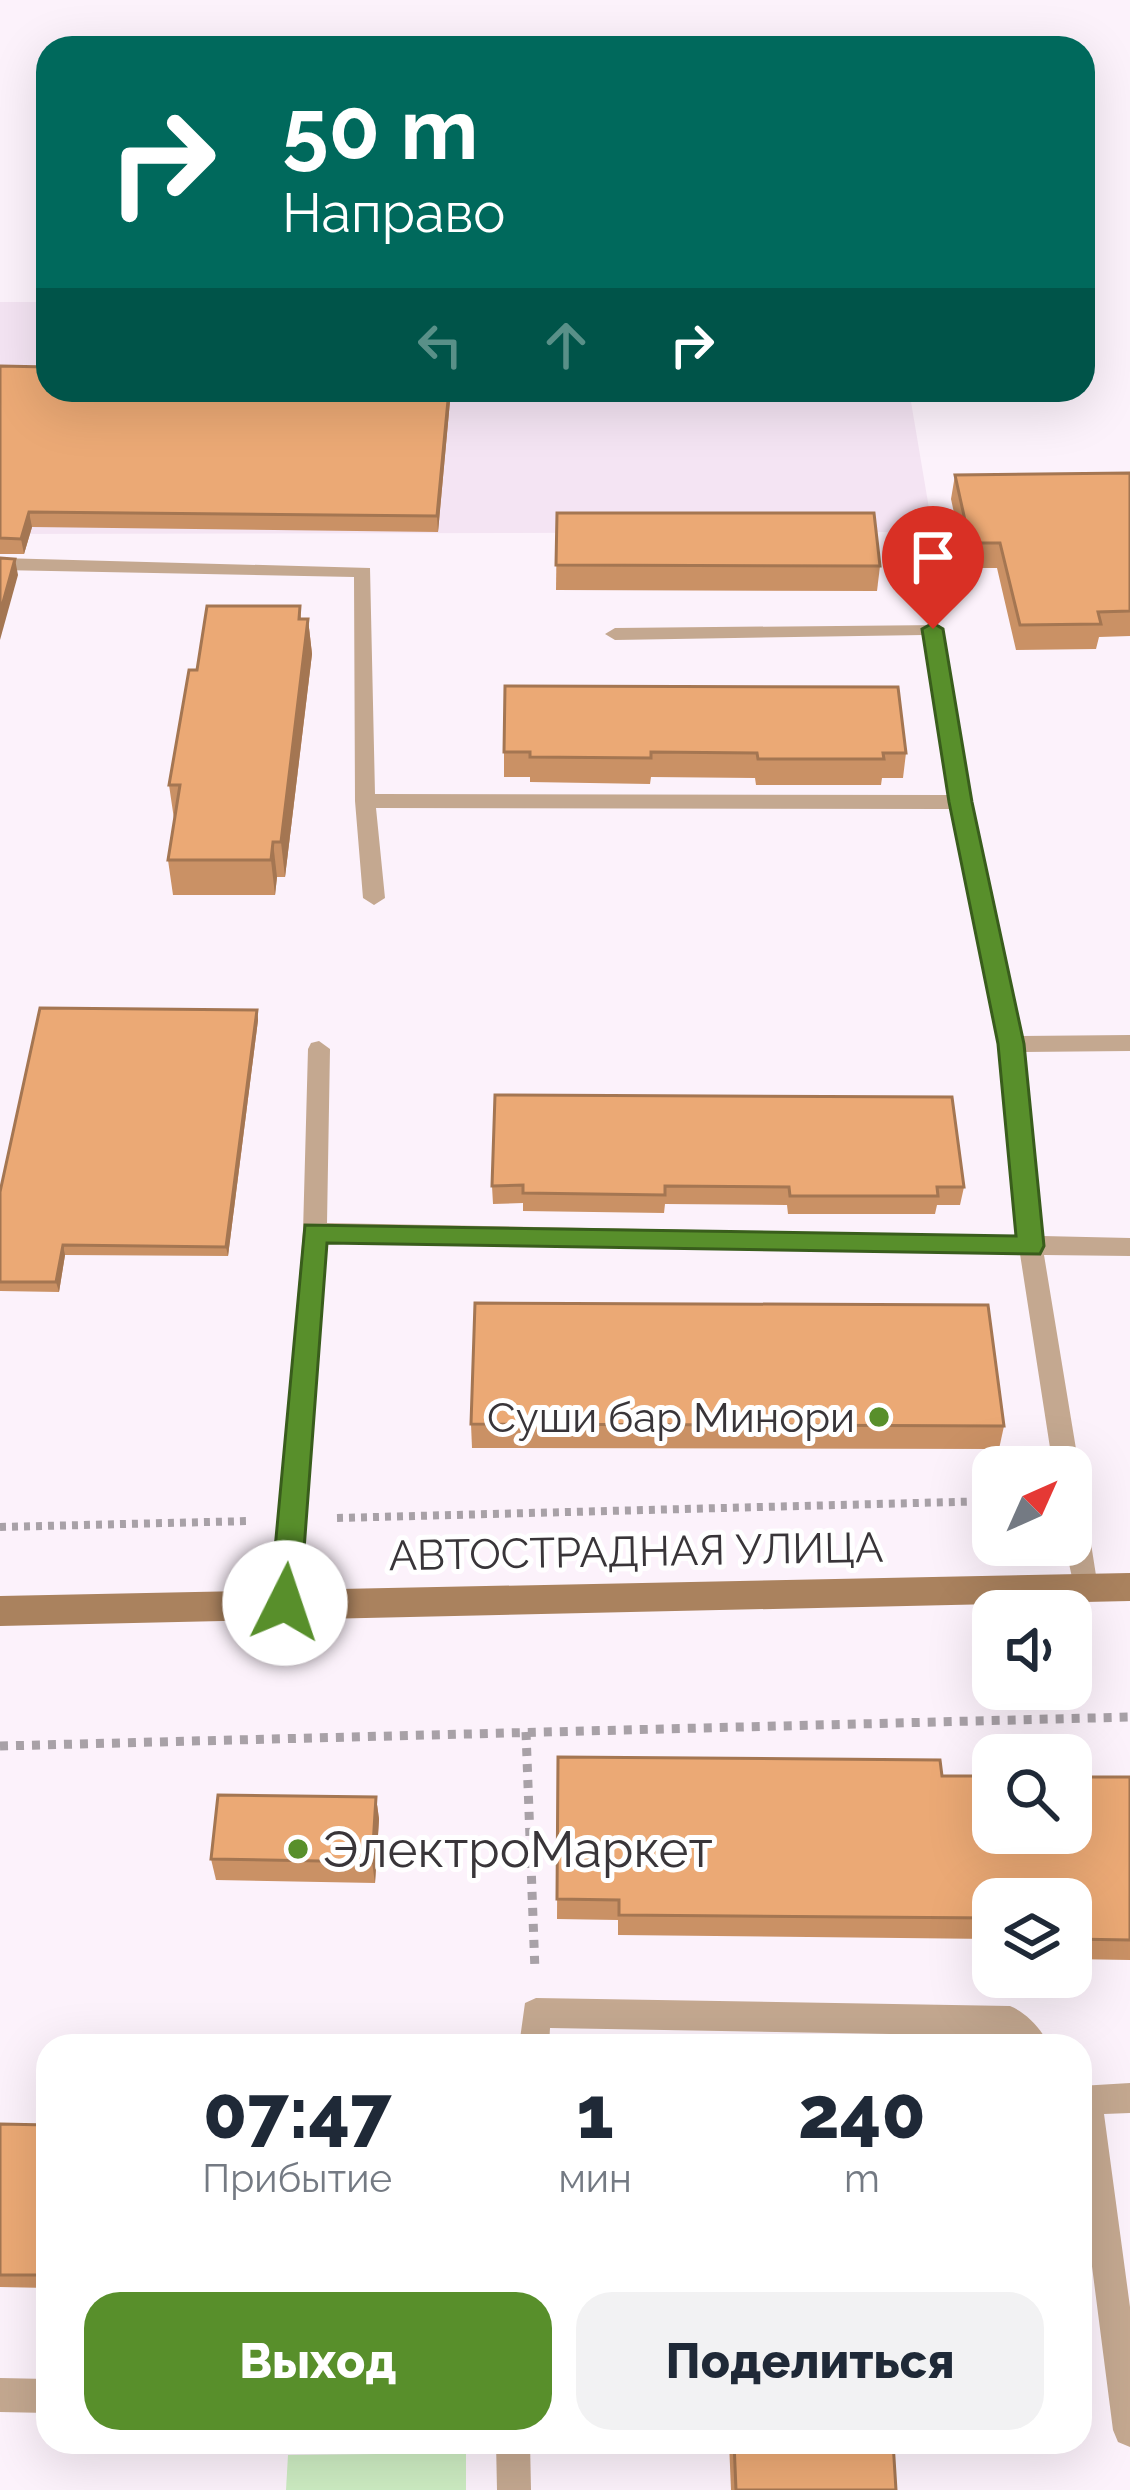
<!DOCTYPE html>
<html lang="ru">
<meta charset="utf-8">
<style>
:root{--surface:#fff;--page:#f2f2f3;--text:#1f2937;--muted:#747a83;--accent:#588f2b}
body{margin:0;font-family:Raleway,sans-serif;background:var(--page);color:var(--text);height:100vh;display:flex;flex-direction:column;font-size:45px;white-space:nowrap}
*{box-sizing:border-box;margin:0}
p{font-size:39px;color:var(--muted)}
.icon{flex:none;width:66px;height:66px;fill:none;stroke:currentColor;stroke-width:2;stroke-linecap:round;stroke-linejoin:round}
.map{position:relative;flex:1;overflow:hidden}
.details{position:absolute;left:36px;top:2034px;width:1056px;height:420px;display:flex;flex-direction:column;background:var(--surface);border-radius:36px;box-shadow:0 12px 48px #0002}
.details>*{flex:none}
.banner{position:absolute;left:36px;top:36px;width:1059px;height:366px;border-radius:36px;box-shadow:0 12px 48px #0002;background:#00695c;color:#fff;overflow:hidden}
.needle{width:78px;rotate:45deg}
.controls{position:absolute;left:972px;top:1446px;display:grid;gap:24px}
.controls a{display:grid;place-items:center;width:120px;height:120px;border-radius:24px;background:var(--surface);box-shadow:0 12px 48px #0002;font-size:60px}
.pin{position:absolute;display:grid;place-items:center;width:102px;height:102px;color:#fff;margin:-123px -51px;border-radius:50% 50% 50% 0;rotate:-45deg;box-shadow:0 0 12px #0007}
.pin .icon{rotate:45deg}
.me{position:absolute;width:132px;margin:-66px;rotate:4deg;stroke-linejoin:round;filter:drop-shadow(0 0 9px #0008)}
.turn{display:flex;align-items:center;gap:42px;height:252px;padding:0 48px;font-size:54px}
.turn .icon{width:156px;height:156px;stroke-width:2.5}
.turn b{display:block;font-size:84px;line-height:102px}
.lanes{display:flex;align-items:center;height:114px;padding:0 48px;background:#0003;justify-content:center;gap:60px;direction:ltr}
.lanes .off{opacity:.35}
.eta{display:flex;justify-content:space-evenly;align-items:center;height:204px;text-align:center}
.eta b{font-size:72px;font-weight:800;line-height:84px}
.button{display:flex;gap:24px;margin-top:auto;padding:24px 48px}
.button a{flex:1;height:138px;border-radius:36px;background:var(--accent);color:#fff;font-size:48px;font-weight:800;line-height:138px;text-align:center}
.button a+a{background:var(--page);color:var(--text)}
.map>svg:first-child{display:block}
.built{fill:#f4e4f3}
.green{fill:#cdecc2}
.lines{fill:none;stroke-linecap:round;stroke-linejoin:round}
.path-far1{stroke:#a8a1a7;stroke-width:8;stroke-dasharray:6 6;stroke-linecap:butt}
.path{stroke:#a8a1a7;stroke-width:9;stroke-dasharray:8 8;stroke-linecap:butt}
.lane{fill:#c4a890;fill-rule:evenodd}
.secondary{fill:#aa825e;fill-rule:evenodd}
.wall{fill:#ca9165}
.shaded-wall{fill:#a47652}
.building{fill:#eba975;stroke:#a47652;stroke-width:3}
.route{fill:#588f2b;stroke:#395d1c;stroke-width:3}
.poi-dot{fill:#588f2b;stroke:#fff;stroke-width:4.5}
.labels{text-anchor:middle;stroke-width:10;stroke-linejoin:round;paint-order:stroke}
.poi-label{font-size:42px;fill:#393539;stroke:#fff;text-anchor:end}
.street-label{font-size:42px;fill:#393539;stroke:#fff}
.near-poi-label{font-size:51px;fill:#393539;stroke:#fff;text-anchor:start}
</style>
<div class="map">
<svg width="1130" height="2490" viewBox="0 0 1130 2490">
<rect width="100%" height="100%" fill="#fcf2fb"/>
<polygon class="built" points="0,302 48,302 48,390 909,390 933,532 0,534"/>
<polygon class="green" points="466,2453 466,2490 286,2490 288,2455"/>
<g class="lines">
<g class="path-far1">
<polyline points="337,1518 993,1501"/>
<polyline points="0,1527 250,1521"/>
</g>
<g class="path">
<polyline points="526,1732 535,1971"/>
<polyline points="0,1746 1130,1717"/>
</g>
<g class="lane">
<polygon points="0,558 370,568 375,794 949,795 924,635 615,640 605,634 615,628 940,625 970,802 1020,1036 1130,1035 1130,1051 1023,1052 1042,1236 1130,1238 1130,1256 1044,1255 1079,1467 1075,1475 1071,1476 1071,1467 1053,1467 1020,1254 326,1241 298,1603 295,1611 285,1615 275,1611 272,1603 303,1232 308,1049 311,1043 319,1041 330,1049 327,1223 1018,1236 1000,1044 951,809 376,808 385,898 374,905 363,898 355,801 354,577 0,570"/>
<polygon points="1071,1488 1080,1491 1084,1499 1098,1588 1094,1596 1085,1599 1076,1596 1065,1545 1071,1545"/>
<path d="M536,1998L1010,2006C1027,2013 1042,2029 1049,2046H1013L1003,2036L550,2028L549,2046H519L525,2003Z"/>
<polygon points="1130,2083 1130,2113 1104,2114 1130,2307 1130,2447 1118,2442 1113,2430 1080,2173 1080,2086"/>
<polygon points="0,2378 48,2379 48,2413 0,2412"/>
<polygon points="496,2442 530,2442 531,2490 497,2490"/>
</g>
<polygon class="secondary" points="1130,1573 1130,1601 0,1626 0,1596"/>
</g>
<g class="wall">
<polygon points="0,366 450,401 438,532 32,527 24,554 0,554"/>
<polygon points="1130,473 1130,636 1099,637 1096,649 1016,650 997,568 966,568 951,499 955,475"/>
<polygon points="557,513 880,566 877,591 556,590"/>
<polygon points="300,606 301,619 308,619 312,654 285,877 277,877 275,895 173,895 168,860 174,819 169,785 197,670"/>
<polygon points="504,752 906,753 903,778 882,778 881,785 756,785 755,778 651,777 650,784 530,782 530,777 504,777"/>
<polygon points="257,1010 258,1020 228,1256 65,1255 59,1292 0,1291 0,1192"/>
<polygon points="492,1186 964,1187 960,1205 937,1205 935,1214 788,1214 787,1205 665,1204 664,1213 523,1211 523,1203 493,1204"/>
<polygon points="471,1424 1004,1426 999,1449 472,1448"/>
<polygon points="558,1757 942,1776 1130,1777 1130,1960 1071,1959 1071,1899 993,1899 993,1939 618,1935 618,1920 557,1919"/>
<polygon points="376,1797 379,1819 375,1883 216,1880 211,1859"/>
<polygon points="0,2124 48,2125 48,2288 0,2287"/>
<polygon points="729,2442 893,2442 896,2490 731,2490"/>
</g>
<g class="shaded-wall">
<polygon points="450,390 450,401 438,532 437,516"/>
<polygon points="29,512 32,527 24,554 21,539"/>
<polygon points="15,559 18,575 0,640 0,613"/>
<polygon points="308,619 312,654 285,877 281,842"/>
<polygon points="273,842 277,877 275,895 271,860"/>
<polygon points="257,1010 258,1020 228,1256 226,1247"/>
<polygon points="63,1245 65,1255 59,1292 56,1282"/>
<polygon points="376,1797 379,1819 375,1883 372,1862"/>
</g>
<g class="building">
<polygon points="0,366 48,367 48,390 449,390 437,516 29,512 21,539 0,538"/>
<polygon points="1130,473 1130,611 1098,612 1101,624 1020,625 1000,543 970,543 955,475"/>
<polygon points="557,513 874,513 880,566 556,565"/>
<polygon points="0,558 15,559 0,613"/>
<polygon points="207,606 300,606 299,619 308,619 281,842 273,842 271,860 168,860 180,785 169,785 189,670 197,670"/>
<polygon points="505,686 898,687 906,753 883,753 884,759 758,759 757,753 651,752 651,758 530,757 530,752 504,752"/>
<polygon points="40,1008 257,1010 226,1247 63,1245 56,1282 0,1282 0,1192"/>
<polygon points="495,1095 952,1097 964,1187 937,1187 938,1196 790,1196 789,1187 665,1186 665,1195 523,1193 523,1185 492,1186"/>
<polygon points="475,1303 988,1305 1004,1426 471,1424"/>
<polygon points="558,1757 940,1760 942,1776 993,1776 993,1833 1071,1833 1071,1777 1130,1777 1130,1940 1071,1939 1071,1899 993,1899 993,1918 619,1915 619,1900 557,1899"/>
<polygon points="218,1795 376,1797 372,1862 211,1859"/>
<polygon points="0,2124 48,2125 48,2275 0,2275"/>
<polygon points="734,2442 893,2442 896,2490 736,2490"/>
</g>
<polygon class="route" points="933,623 943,629 972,802 1024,1044 1044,1246 1040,1254 327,1243 300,1603 296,1612 285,1616 274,1612 270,1603 305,1225 1016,1236 998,1044 949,802 922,629"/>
<g class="poi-dot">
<circle cx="879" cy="1417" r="12"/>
<circle cx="298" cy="1849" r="12"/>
</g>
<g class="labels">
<g class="poi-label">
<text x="855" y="1432">Суши бар Минори</text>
</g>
<g class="street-label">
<text transform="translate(636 1551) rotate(-1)" y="15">АВТОСТРАДНАЯ УЛИЦА</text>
</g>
<g class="near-poi-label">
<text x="322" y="1867">ЭлектроМаркет</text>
</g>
</g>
</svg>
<div class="controls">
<a><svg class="needle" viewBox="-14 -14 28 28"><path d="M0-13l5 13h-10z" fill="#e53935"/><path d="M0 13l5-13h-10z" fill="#747a83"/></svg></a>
<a><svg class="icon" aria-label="sound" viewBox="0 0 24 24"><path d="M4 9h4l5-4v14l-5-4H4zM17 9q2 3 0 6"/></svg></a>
<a><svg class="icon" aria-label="search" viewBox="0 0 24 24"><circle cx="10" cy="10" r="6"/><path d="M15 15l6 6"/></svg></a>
<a><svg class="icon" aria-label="layers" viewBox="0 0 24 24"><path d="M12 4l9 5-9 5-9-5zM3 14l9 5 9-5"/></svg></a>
</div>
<div class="pin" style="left:933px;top:629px;background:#d93025"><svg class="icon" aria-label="arrive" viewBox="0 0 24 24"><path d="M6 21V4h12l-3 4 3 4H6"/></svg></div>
<svg class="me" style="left:285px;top:1603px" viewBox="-20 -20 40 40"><circle r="19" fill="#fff"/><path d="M0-13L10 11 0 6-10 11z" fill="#588f2b"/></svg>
<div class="banner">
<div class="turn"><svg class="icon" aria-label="right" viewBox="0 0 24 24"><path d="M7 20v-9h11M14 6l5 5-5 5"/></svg><div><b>50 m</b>Направо</div></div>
<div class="lanes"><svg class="icon off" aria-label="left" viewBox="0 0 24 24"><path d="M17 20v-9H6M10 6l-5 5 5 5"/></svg><svg class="icon off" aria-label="ahead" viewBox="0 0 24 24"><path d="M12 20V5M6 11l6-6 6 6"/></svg><svg class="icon" aria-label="right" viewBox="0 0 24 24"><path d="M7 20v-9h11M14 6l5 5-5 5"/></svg></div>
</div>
<section class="details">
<div class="eta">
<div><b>07:47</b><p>Прибытие</p></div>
<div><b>1</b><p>мин</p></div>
<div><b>240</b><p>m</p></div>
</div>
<div class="button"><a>Выход</a><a>Поделиться</a></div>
</section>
</div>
